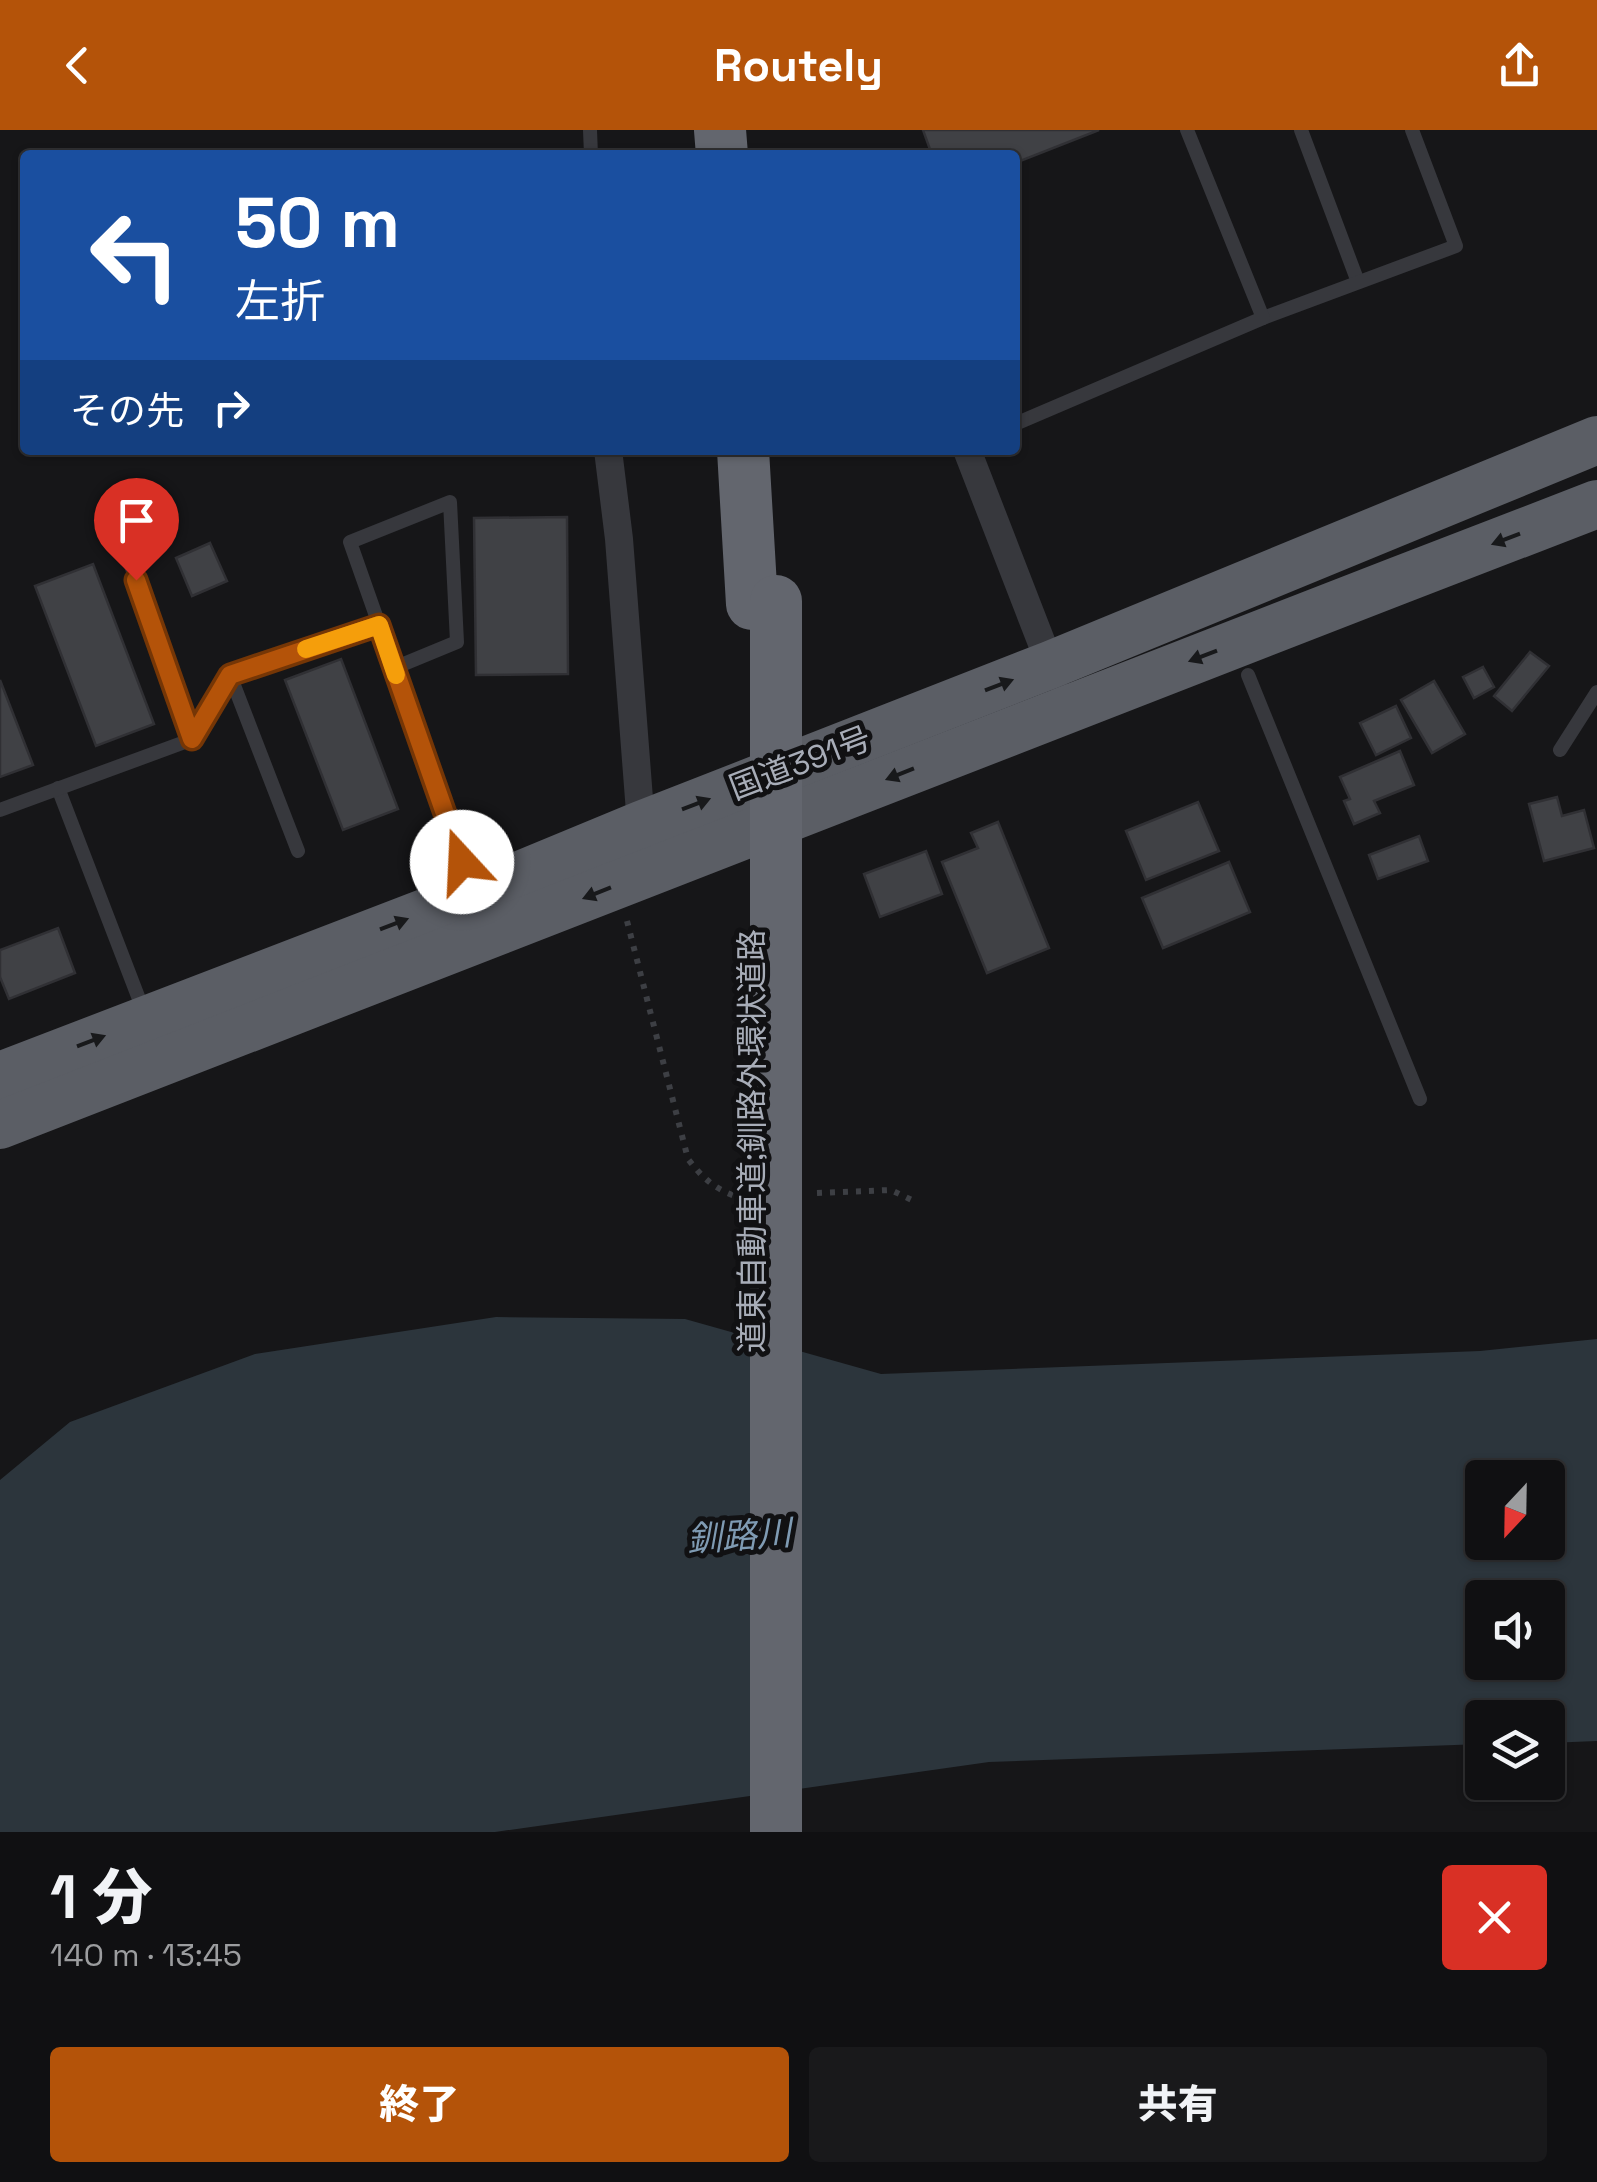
<!DOCTYPE html>
<html lang="ja">
<meta charset="utf-8">
<style>
:root{--surface:#101012;--page:#19191b;--text:#f1f3f6;--muted:#9c9d9f;--line:#303032;--accent:#b45309}
body{margin:0;font-family:"Space Grotesk","Noto Sans JP",sans-serif;background:var(--page);color:var(--text);height:100vh;display:flex;flex-direction:column;font-size:38px;white-space:nowrap}
*{box-sizing:border-box;margin:0}
p{font-size:32px;color:var(--muted)}
.icon{flex:none;width:55px;height:55px;fill:none;stroke:currentColor;stroke-width:2;stroke-linecap:round;stroke-linejoin:round}
.map{position:relative;height:1702px;overflow:hidden}
.side{display:flex;flex-direction:column;background:var(--surface);flex:1}
.side>*{flex:none}
.guide{position:absolute;left:20px;top:20px;width:1000px;height:305px;border-radius:10px;box-shadow:0 2px 8px #0004,0 0 0 2px var(--line);background:#1a4fa0;color:#fff;overflow:hidden}
.needle{width:65px;rotate:202deg}
.fabs{position:absolute;left:1465px;top:1330px;display:grid;gap:20px}
.fabs a{display:grid;place-items:center;width:100px;height:100px;border-radius:10px;background:var(--surface);box-shadow:0 2px 8px #0004,0 0 0 2px var(--line);font-size:50px}
.pin{position:absolute;display:grid;place-items:center;width:85px;height:85px;color:#fff;margin:-102px -42px;border-radius:50% 50% 50% 0;rotate:-45deg;box-shadow:0 0 10px #0007}
.pin .icon{rotate:45deg}
.me{position:absolute;width:110px;margin:-55px;rotate:340deg;stroke-linejoin:round;filter:drop-shadow(0 0 8px #0008)}
.turn{display:flex;align-items:center;gap:35px;height:210px;padding:0 50px;font-size:45px}
.turn .icon{width:130px;height:130px;stroke-width:2.5}
.turn b{display:block;font-size:70px;line-height:85px}
.then{display:flex;align-items:center;height:95px;padding:0 50px;background:#0003;gap:20px;font-size:38px}
.round{display:grid;place-items:center;flex:none;width:105px;height:105px;border-radius:10px;background:var(--page)}
.headline{display:flex;align-items:center;justify-content:space-between;height:170px;padding:0 50px}
h1{font-size:60px;font-weight:800;line-height:75px}
.primary-button{display:flex;gap:20px;margin-top:auto;padding:20px 50px}
.primary-button a{flex:1;height:115px;border-radius:10px;background:var(--accent);color:#fff;font-size:40px;font-weight:800;line-height:115px;text-align:center}
.primary-button a+a{background:var(--page);color:var(--text)}
header{display:flex;justify-content:space-between;align-items:center;height:130px;padding:0 50px;background:var(--accent);color:#fff;font-size:45px;font-weight:800}
.map>svg:first-child{display:block}
.water{fill:#2c353c;fill-rule:evenodd}
.building{fill:#404145;stroke:#303034;stroke-width:2.5}
.lines{fill:none;stroke-linecap:round;stroke-linejoin:round}
.path{stroke:#3d3f44;stroke-width:6;stroke-dasharray:5 8;stroke-linecap:butt}
.service{stroke:#37383d;stroke-width:14}
.minor{stroke:#37383d;stroke-width:28}
.trunk{stroke:#5b5e65;stroke-width:48}
.motorway{stroke:#63666e;stroke-width:52}
.motorway-bridge{stroke:#63666e;stroke-width:52}
.oneway{fill:#18191b}
.route-casing{stroke:#753606;stroke-width:25}
.route{stroke:#b45309;stroke-width:18}
.slow{stroke:#f59e0b;stroke-width:18}
.labels{text-anchor:middle;stroke-width:10;stroke-linejoin:round;paint-order:stroke}
.street-label{font-size:32px;fill:#a8adb8;stroke:#111113}
.water-label{font-size:35px;font-style:italic;fill:#7f9bb3;stroke:#111113}
</style>
<header><svg class="icon" aria-label="back" viewBox="0 0 24 24"><path d="M15 5l-7 7 7 7"/></svg>Routely<svg class="icon" aria-label="share" viewBox="0 0 24 24"><path d="M12 15V3M7 8l5-5 5 5M5 13v7h14v-7"/></svg></header>
<div class="map">
<svg width="1597" height="1702" viewBox="0 0 1597 1702">
<rect width="100%" height="100%" fill="#161618"/>
<path class="water" d="M496,1187L685,1189L881,1244L1480,1221L1597,1209V1611L1548,1613V1588H1482V1614L989,1632L495,1702H0V1350L70,1292L255,1224ZM1482,1348H1548V1412H1482ZM1482,1468H1548V1532H1482Z"/>
<g class="building">
<polygon points="923,0 1099,0 1015,33 1015,25 932,25"/>
<polygon points="567,387 568,544 476,545 474,388"/>
<polygon points="210,413 227,451 192,466 176,428"/>
<polygon points="93,434 154,594 96,616 35,456"/>
<polygon points="1530,522 1549,536 1512,581 1494,566"/>
<polygon points="341,529 398,679 343,700 285,550"/>
<polygon points="1483,537 1494,557 1474,568 1463,547"/>
<polygon points="0,550 33,635 0,647"/>
<polygon points="1434,551 1465,604 1432,623 1401,570"/>
<polygon points="1396,576 1411,608 1376,625 1360,593"/>
<polygon points="1400,621 1414,655 1374,671 1380,683 1354,694 1344,671 1350,669 1340,647"/>
<polygon points="1557,667 1562,686 1584,680 1594,718 1544,731 1529,674"/>
<polygon points="1198,672 1219,721 1146,750 1126,701"/>
<polygon points="998,692 1049,818 987,843 942,732 978,718 971,703"/>
<polygon points="1419,706 1428,731 1378,749 1369,725"/>
<polygon points="926,721 942,764 880,787 864,744"/>
<polygon points="1229,732 1250,782 1163,818 1142,768"/>
<polygon points="58,798 75,843 9,869 0,847 0,820"/>
</g>
<g class="lines">
<g class="path">
<path d="M627,791L688,1029C702,1047 713,1058 735,1066"/>
<polyline points="817,1063 891,1060 918,1073"/>
</g>
<g class="service">
<polyline points="590,0 591,25"/>
<polyline points="1301,0 1358,152"/>
<polyline points="1263,188 1456,116 1412,0"/>
<polyline points="1015,294 1263,188 1187,0"/>
<polyline points="125,419 193,609"/>
<polyline points="394,538 457,512 450,372 350,412 472,759"/>
<polyline points="230,545 298,721"/>
<polyline points="1248,545 1420,969"/>
<polyline points="1560,620 1597,562"/>
<polyline points="58,658 144,882"/>
<polyline points="0,680 193,609 230,545 379,495"/>
</g>
<g class="minor">
<polyline points="608,320 619,409 641,695"/>
<polyline points="967,320 1055,547"/>
</g>
<g class="trunk">
<polyline points="0,946 474,764 641,695 1050,535 1597,310"/>
<path d="M0,995C533,789 1064,579 1597,374"/>
</g>
<g class="motorway">
<polyline points="720,0 722,25"/>
<polyline points="743,320 752,474"/>
</g>
<polyline class="motorway-bridge" points="776,471 776,1702"/>
</g>
<defs><path id="oneway-solid" d="M-6-.8H1V-3.2L6.5 0L1 3.2V.8H-6Z" transform="scale(2.5)"/></defs>
<g class="oneway">
<use href="#oneway-solid" transform="translate(1506 409) rotate(159)"/>
<use href="#oneway-solid" transform="translate(1203 526) rotate(159)"/>
<use href="#oneway-solid" transform="translate(999 555) rotate(-21)"/>
<use href="#oneway-solid" transform="translate(900 644) rotate(158)"/>
<use href="#oneway-solid" transform="translate(696 674) rotate(-21)"/>
<use href="#oneway-solid" transform="translate(597 763) rotate(158)"/>
<use href="#oneway-solid" transform="translate(394 794) rotate(-21)"/>
<use href="#oneway-solid" transform="translate(91 911) rotate(-21)"/>
</g>
<g class="lines">
<g class="route-casing">
<polyline id="route" points="136,450 192,609 230,545 379,495 462,732"/>
</g>
<use href="#route" class="route"/>
<polyline class="slow" points="306,519 379,495 396,545"/>
</g>
<g class="labels">
<g class="street-label">
<text transform="translate(800 633) rotate(-21)" y="11">国道391号</text>
<text transform="translate(752 1011) rotate(-90)" y="11">道東自動車道;釧路外環状道路</text>
</g>
<g class="water-label">
<text transform="translate(739 1406) rotate(-4)" y="12">釧路川</text>
</g>
</g>
</svg>
<div class="fabs">
<a><svg class="needle" viewBox="-14 -14 28 28"><path d="M0-13l5 13h-10z" fill="#e53935"/><path d="M0 13l5-13h-10z" fill="#9c9d9f"/></svg></a>
<a><svg class="icon" aria-label="sound" viewBox="0 0 24 24"><path d="M4 9h4l5-4v14l-5-4H4zM17 9q2 3 0 6"/></svg></a>
<a><svg class="icon" aria-label="layers" viewBox="0 0 24 24"><path d="M12 4l9 5-9 5-9-5zM3 14l9 5 9-5"/></svg></a>
</div>
<div class="pin" style="left:136px;top:450px;background:#d93025"><svg class="icon" aria-label="arrive" viewBox="0 0 24 24"><path d="M6 21V4h12l-3 4 3 4H6"/></svg></div>
<svg class="me" style="left:462px;top:732px" viewBox="-20 -20 40 40"><circle r="19" fill="#fff"/><path d="M0-13L10 11 0 6-10 11z" fill="#b45309"/></svg>
<div class="guide">
<div class="turn"><svg class="icon" aria-label="left" viewBox="0 0 24 24"><path d="M17 20v-9H6M10 6l-5 5 5 5"/></svg><div><b>50 m</b>左折</div></div>
<div class="then">その先<svg class="icon" aria-label="right" viewBox="0 0 24 24"><path d="M7 20v-9h11M14 6l5 5-5 5"/></svg></div>
</div>
</div>
<section class="side">
<div class="headline"><div><h1>1 分</h1><p>140 m · 13:45</p></div><a class="round" style="background:#d93025;color:#fff"><svg class="icon" aria-label="close" viewBox="0 0 24 24"><path d="M6 6l12 12M18 6L6 18"/></svg></a></div>
<div class="primary-button"><a>終了</a><a>共有</a></div>
</section>
